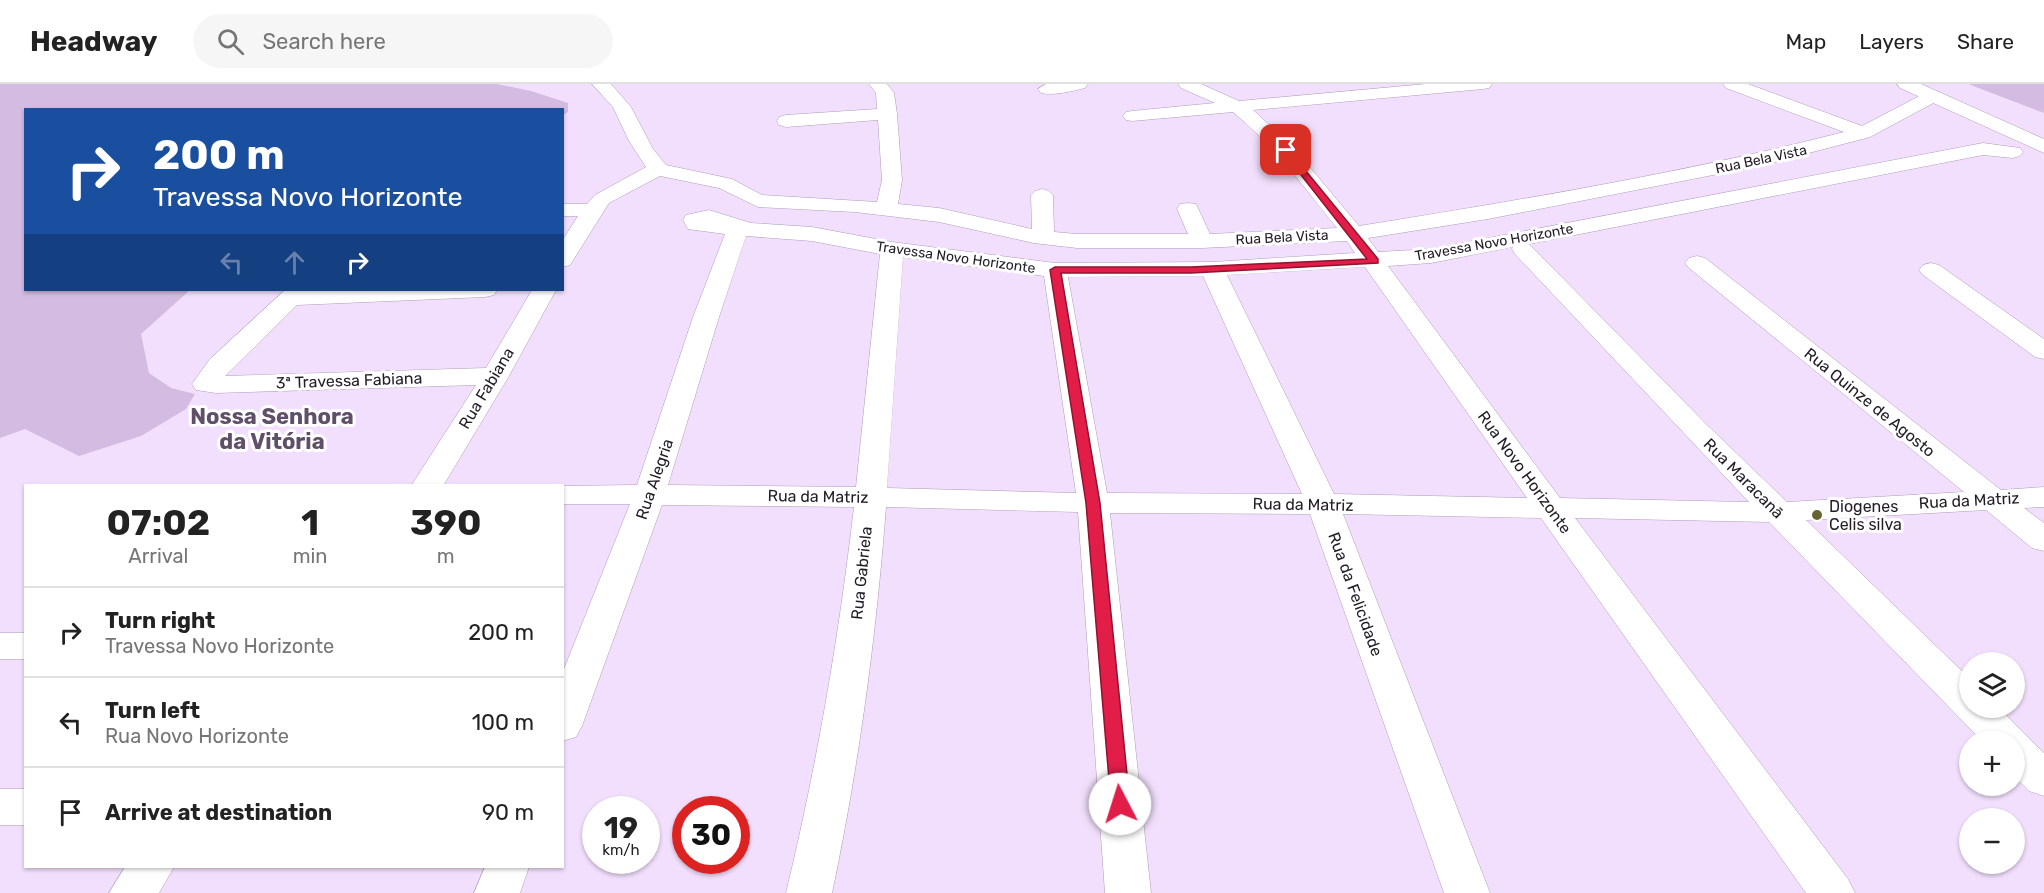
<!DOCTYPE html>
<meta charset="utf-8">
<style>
:root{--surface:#fff;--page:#f6f6f6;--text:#222;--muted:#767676;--line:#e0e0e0}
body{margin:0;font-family:Rubik,sans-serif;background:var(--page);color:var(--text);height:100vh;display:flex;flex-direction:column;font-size:22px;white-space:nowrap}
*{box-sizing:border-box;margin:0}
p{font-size:20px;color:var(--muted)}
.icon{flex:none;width:33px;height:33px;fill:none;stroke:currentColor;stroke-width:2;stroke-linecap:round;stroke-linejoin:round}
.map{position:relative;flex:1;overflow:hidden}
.panel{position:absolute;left:24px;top:400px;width:540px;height:384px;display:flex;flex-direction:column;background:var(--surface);border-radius:0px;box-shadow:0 2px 4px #0004}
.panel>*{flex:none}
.hud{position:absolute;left:24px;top:24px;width:540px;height:183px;border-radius:0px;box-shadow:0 2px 4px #0004;background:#1a4fa0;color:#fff;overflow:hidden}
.tools{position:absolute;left:1959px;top:568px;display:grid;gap:12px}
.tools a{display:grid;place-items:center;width:66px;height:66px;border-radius:50%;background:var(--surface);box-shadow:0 2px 4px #0004;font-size:30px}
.speed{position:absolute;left:582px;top:712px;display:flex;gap:12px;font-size:30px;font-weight:700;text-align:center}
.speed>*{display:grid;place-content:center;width:78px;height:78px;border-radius:50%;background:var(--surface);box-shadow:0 2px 4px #0004;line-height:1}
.speed small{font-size:15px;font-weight:400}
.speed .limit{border:9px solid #d22;background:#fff;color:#111}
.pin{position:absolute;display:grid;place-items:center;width:51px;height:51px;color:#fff;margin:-26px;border-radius:12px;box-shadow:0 3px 9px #0006}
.me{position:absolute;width:66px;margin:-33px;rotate:355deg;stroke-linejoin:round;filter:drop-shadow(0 0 4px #0008)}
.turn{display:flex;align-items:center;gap:21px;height:126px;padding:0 30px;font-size:27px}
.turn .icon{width:78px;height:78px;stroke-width:2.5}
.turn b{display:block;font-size:42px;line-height:51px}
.lanes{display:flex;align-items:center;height:57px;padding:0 30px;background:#0003;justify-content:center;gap:30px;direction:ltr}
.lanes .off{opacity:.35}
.eta{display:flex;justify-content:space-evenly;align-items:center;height:102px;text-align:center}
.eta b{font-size:36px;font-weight:700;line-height:42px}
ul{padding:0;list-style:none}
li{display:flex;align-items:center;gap:18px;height:90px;padding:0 30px;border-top:2px solid var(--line)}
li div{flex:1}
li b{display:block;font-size:22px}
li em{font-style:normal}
header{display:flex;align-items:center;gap:36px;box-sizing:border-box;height:84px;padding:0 30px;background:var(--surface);border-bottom:2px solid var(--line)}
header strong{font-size:28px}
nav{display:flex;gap:33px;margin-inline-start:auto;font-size:21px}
.search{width:420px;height:54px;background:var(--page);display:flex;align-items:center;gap:15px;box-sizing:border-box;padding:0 21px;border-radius:33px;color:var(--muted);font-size:22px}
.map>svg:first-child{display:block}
.green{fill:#d4bbe1}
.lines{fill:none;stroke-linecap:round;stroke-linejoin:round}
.minor-casing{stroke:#ae9cb9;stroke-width:1}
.secondary-casing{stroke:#ae9cb9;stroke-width:1}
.minor{fill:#fff;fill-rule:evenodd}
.secondary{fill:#fff;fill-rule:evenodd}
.route{fill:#e11d48;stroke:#92132f;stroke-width:1.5}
.poi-dot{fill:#68632f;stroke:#fff;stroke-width:2}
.labels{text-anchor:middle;stroke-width:6;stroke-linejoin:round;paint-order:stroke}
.far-street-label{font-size:14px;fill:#231c27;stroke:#fff}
.street-label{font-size:16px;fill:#231c27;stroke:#fff}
.poi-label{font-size:16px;fill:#231c27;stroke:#fff;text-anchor:start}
.district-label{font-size:22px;font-weight:bold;fill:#5f4f68;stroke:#fff}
</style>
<header>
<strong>Headway</strong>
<div class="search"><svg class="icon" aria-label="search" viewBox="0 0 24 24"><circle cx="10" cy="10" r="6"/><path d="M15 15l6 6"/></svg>Search here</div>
<nav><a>Map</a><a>Layers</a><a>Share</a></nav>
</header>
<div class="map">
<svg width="2044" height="809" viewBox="0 0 2044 809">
<rect width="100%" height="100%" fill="#f2dffd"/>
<g class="green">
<polygon points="0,0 497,0 531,7 568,19 568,28 563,31 562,26 26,26 26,206 190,206 141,250 149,289 171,304 195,310 186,325 141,352 79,372 25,345 0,354"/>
<polygon points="1969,0 2044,0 2044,29 1976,3"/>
</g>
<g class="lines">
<g class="minor-casing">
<g id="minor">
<path d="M592,0H611L631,23L653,65L666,81L732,95L762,111L877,118L882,96L878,36L786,43L779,41L777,37L779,33L786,31L877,25L876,9L869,0H887L894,9L897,30L902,96L898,120L939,124L1032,145L1031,111L1035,107L1042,105L1049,107L1053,111L1054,148L1077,150H1188L1177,125L1180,120L1188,119L1196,120L1210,150L1337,144C1304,103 1274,62 1233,28L1132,37L1126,36L1123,32L1126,28L1132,27L1215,19L1181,4L1178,0H1201L1239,17L1426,0H1492L1489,4L1483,5L1253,26L1292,62L1359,142C1521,116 1684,89 1844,48L1726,4L1723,0H1748L1862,42L1927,8H1939L1942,12L1939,16L1870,53L1759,82L1488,135L1368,154L1378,168L1431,165L1983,59L2020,64L2023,68L2020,72L2013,74L1983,71L1529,160L1707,341L1787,418L1964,408L1689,184L1685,179L1689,174L1697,172L1705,174L2001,406L2044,403V423L2024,424L2044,439V467L2032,464L1986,426L1806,436L1970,595V624H1999C2014,639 2028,654 2044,669V712L2029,707L2014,692V657H1982L1769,438L1575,434L1848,795L1855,809H1806L1541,434L1343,430L1490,809H1444L1310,430L1110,429L1151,809H1105L1078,428L886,423C876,553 859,681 832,809H786C817,681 839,553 854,423L662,421L582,642L576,653L562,657V590L630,420H562V402H556L637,401L693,233L725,150L688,145L683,136L686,131L709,126L751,139L812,143L892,158L1055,179L1212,178L1355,169L1347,157L1202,164H1077L1034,159L939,138L855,128L758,123L719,104L660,92L609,119L570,181L562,183V157L578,132H562V120H587L595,111L646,83L629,57L613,23ZM746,152L812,157L880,170L856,403L668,401L719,233ZM1513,163L1512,165L1515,170L1749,418L1560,414L1388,182L1431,179ZM903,173L1044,192L1076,409L887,404ZM1365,183L1527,414L1334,410L1227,191ZM1203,192L1302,410L1107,409L1068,193Z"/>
<path d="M1046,0H1088L1085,4C1072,7 1054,12 1041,9L1038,5Z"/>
<polygon points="1931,179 1939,181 2044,255 2044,275 2035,273 1923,191 1919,186 1923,181"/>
<polygon points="285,206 497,206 494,211 485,213 297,221 225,292 486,284 532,206 556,206 509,292 443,402 411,402 476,301 216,309 196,306 192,300 210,275"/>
<rect x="0" y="549" width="26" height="26"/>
<rect x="0" y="705" width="26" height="36"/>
<polygon points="125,783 174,783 159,809 109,809"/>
<polygon points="485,783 529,783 520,809 474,809"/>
</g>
</g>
<g class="secondary-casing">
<polygon id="secondary" points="1897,0 1921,0 2044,55 2044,69 1900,4"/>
</g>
<use href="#minor" class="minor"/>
<use href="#secondary" class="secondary"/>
</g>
<polygon class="route" points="1286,64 1288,65 1378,175 1378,179 1191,189 1061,189 1100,419 1130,720 1127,726 1120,728 1114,726 1111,720 1086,419 1050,186 1055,183 1191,183 1367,175 1283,68 1281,66"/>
<circle class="poi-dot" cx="1817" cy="431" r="6"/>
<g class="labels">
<g class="far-street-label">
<text transform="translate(1761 75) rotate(-12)" y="5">Rua Bela Vista</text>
<text transform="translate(1282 153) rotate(-3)" y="5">Rua Bela Vista</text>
<text transform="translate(1494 158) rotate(-10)" y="5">Travessa Novo Horizonte</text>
<text transform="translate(956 173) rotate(8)" y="5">Travessa Novo Horizonte</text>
</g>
<g class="street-label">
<text transform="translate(349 296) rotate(-2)" y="6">3ª Travessa Fabiana</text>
<text transform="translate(486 304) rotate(-59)" y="6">Rua Fabiana</text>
<text transform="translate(1870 318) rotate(39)" y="6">Rua Quinze de Agosto</text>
<text transform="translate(1525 388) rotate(54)" y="6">Rua Novo Horizonte</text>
<text transform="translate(1744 394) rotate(45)" y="6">Rua Maracanã</text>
<text transform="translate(654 395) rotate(-71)" y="6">Rua Alegria</text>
<text transform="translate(818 412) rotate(1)" y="6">Rua da Matriz</text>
<text transform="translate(1969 416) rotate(-3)" y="6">Rua da Matriz</text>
<text transform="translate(1303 420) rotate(1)" y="6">Rua da Matriz</text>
<text transform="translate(861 489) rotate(-84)" y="6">Rua Gabriela</text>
<text transform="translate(1356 510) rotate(70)" y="6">Rua da Felicidade</text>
</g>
<g class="poi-label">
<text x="1829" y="428">Diogenes<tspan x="1829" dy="18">Celis silva</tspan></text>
</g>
<g class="district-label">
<text x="272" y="340">Nossa Senhora<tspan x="272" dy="25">da Vitória</tspan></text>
</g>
</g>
</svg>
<div class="tools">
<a><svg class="icon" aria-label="layers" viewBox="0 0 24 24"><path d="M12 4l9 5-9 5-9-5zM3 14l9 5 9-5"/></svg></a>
<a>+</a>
<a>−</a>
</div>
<div class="speed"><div>19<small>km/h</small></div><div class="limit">30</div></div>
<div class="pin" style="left:1286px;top:66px;background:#d93025"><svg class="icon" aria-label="arrive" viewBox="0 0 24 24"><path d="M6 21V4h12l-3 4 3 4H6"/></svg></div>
<svg class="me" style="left:1120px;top:720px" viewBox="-20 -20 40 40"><circle r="19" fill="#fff"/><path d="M0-13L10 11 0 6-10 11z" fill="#e11d48"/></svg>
<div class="hud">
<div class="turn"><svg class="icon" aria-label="right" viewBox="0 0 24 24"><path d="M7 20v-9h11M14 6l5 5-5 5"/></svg><div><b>200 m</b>Travessa Novo Horizonte</div></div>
<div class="lanes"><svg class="icon off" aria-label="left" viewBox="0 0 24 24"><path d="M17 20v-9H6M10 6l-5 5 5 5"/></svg><svg class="icon off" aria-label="ahead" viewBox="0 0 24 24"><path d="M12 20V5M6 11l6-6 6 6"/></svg><svg class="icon" aria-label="right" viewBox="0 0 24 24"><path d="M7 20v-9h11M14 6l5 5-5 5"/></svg></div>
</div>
<section class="panel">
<div class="eta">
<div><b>07:02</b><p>Arrival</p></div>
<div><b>1</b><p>min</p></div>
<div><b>390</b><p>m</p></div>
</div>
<ul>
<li><svg class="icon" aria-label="right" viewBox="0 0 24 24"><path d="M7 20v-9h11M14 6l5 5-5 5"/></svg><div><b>Turn right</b><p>Travessa Novo Horizonte</p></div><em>200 m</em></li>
<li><svg class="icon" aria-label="left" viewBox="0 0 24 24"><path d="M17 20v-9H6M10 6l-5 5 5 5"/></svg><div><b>Turn left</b><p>Rua Novo Horizonte</p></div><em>100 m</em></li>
<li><svg class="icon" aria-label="arrive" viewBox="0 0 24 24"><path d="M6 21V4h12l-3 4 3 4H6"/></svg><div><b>Arrive at destination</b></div><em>90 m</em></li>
</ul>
</section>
</div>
